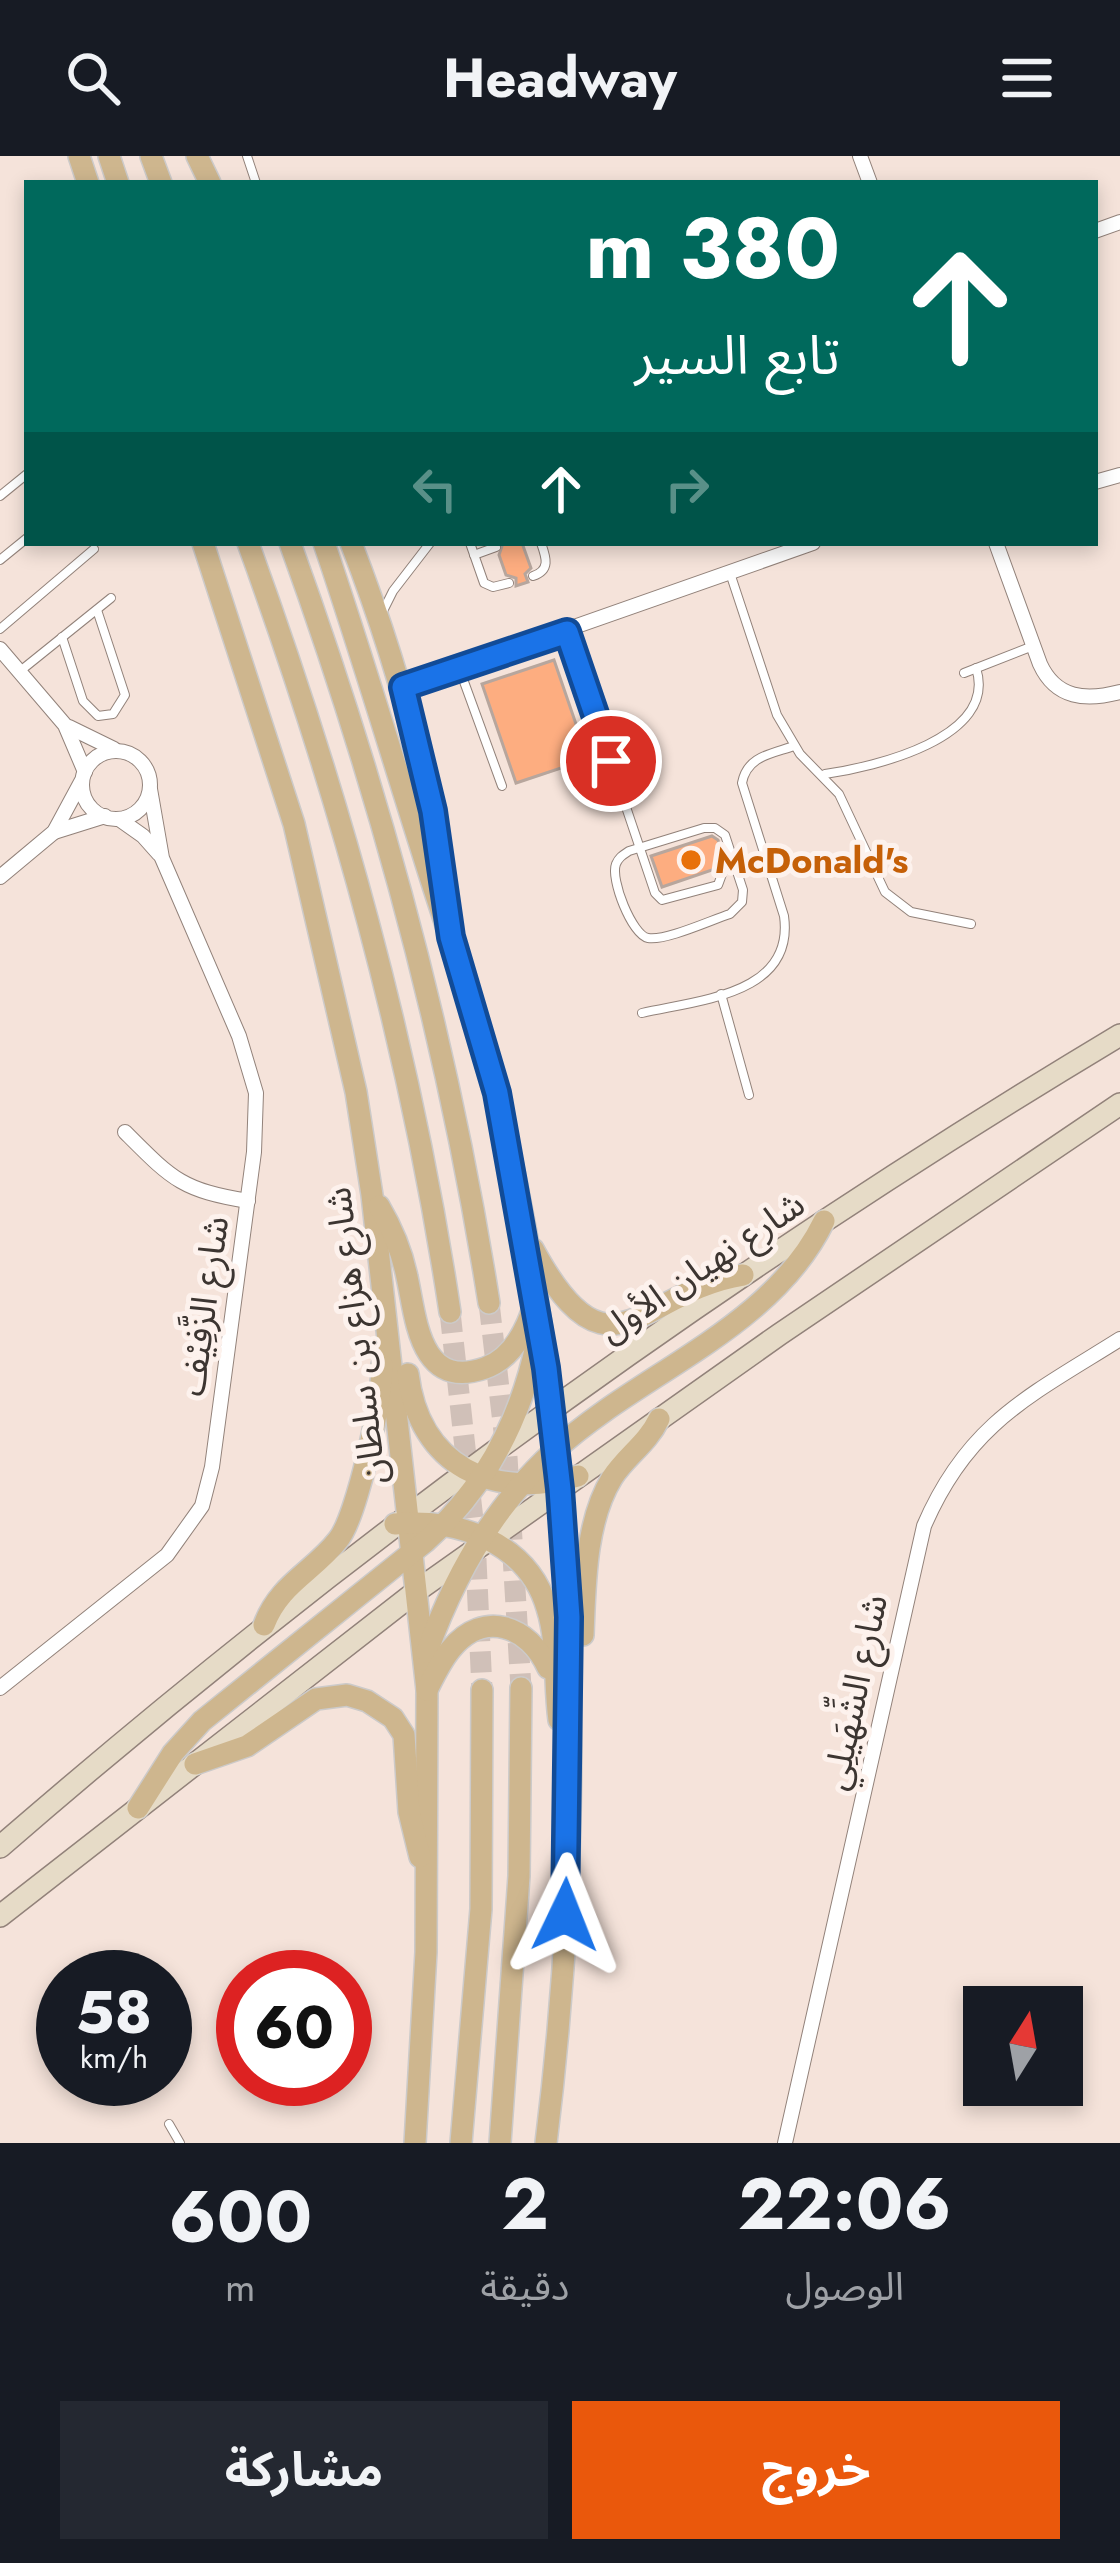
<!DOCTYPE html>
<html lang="ar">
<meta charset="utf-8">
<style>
:root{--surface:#171b24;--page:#242831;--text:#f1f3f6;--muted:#9ea1a6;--accent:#ea580c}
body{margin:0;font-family:Jost,"Noto Sans Arabic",sans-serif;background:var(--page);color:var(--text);direction:rtl;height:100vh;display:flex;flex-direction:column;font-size:45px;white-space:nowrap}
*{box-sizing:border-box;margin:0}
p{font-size:39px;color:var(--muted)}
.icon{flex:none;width:66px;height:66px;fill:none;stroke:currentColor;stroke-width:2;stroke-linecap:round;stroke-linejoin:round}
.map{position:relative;height:1987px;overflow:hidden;direction:ltr}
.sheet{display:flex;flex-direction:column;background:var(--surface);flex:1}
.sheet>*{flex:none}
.hud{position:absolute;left:24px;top:24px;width:1074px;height:366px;border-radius:0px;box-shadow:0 6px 18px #0003;direction:rtl;background:#00695c;color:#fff;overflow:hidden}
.needle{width:78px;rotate:11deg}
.tools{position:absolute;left:963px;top:1830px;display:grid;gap:24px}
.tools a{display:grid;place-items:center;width:120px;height:120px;border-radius:0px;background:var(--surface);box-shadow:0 6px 18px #0003;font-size:60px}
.speed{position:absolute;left:36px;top:1794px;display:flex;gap:24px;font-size:60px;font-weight:700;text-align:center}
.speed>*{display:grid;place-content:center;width:156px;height:156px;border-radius:50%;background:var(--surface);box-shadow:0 6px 18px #0003;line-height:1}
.speed small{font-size:30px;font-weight:400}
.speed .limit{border:18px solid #d22;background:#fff;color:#111}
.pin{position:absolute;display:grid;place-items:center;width:102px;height:102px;color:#fff;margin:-51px;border:6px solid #fff;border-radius:50%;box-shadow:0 3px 12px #0007}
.me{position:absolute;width:132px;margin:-66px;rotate:2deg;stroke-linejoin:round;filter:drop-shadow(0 0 9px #0008)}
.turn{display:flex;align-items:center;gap:42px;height:252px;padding:0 60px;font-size:54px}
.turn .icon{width:156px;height:156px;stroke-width:2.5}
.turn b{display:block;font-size:84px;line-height:102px}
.lanes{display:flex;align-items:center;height:114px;padding:0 60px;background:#0003;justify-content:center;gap:60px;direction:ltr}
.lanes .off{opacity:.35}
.eta{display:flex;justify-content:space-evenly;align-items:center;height:204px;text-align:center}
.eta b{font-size:72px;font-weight:700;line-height:84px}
.cta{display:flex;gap:24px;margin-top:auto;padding:24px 60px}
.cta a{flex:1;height:138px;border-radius:0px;background:var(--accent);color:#fff;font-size:48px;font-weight:700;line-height:138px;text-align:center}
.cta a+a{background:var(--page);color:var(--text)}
header{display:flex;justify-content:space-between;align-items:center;height:156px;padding:0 60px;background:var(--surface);font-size:54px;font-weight:700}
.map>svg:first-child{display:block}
.building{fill:#fdad80;stroke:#b7a69d;stroke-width:3}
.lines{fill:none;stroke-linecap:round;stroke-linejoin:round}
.primary-tunnel{stroke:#d0c0b8;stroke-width:21;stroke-dasharray:21 10;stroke-linecap:butt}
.lane-casing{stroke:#92827a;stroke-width:10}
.street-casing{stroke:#92827a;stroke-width:16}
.secondary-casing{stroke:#92827a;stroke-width:24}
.primary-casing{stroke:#cccac9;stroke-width:24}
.lane{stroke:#fff;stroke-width:8}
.street{stroke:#fff;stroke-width:14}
.secondary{stroke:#e6dbc7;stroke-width:21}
.primary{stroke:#ceb68e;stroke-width:21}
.route-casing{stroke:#114b97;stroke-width:30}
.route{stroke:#1a73e8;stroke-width:21}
.food-dot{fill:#e8710a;stroke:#fdf2ed;stroke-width:4.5}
.labels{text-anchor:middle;stroke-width:10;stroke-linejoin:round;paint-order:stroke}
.food-label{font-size:36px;font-weight:bold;fill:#c56008;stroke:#fdf2ed;text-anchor:start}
.street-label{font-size:36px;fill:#3c3531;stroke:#fdf2ed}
</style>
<header><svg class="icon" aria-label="menu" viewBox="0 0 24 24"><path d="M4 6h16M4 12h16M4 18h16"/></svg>Headway<svg class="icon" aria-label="search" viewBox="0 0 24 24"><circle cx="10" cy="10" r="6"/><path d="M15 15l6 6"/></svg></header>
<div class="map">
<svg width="1120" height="1987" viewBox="0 0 1120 1987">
<rect width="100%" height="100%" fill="#f5e3da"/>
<g class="building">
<polygon points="503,387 522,387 531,412 525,418 528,426 516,430 516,422 506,419 499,399"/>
<polygon points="554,504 588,603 516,627 482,528"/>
<polygon points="712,680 718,684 724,702 715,713 662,731 651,700"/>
</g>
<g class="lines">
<g class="primary-tunnel">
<polyline points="489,1147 507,1301 521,1532"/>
<polyline points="450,1156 475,1382 482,1534"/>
</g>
<g class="lane-casing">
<g id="lane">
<polyline points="247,0 256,27"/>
<polyline points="0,340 27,318"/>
<polyline points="470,387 484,427 493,431 509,427"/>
<polyline points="474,399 496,391"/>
<polyline points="0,404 27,382"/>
<polyline points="730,417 777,559 800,598 839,638 885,736 911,756 971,768"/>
<path d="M533,420C551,414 546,401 541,387"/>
<polyline points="383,455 393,435 430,387"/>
<polyline points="0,473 94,393"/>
<polyline points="567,476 655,737 662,744 718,729 725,710"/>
<polyline points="62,481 83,545 98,560 113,558 125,539 97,454"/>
<polyline points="459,512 502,630"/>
<polyline points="19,516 111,442"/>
<polyline points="964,517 1033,490"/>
<path d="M825,618C874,611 999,582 976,512"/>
<path d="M704,672H715L725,679L743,734L742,746L730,758C711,764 666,785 648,782C632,779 610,723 616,708C619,701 623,699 629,695Z"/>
<polyline points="721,838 749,939"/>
<path d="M642,857C698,844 795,839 784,760L742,627C747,600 771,598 794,590"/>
<polyline points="169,1968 180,1987"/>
</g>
</g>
<g class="street-casing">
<g id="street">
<polyline points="860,0 870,27"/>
<polyline points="1095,75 1120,66"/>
<polyline points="1095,326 1120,319"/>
<path d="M996,387L1040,508C1056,543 1086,545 1120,536"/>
<polyline points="0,493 65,569 85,616"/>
<polyline points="403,531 813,387"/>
<polyline points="69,571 114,593"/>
<circle cx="116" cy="629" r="34"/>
<polyline points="119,663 143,680 159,698"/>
<polyline points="54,676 105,660"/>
<polyline points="0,721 54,676 81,626"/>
<path d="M125,976C172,1023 181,1034 248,1045"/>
<polyline points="0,1532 167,1399 202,1350 212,1311 254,996 256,937 239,880 162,702 150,633"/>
<path d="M785,1987L924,1370C968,1267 1031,1239 1120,1183"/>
</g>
</g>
<g class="secondary-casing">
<g id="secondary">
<path d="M0,1691C349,1388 723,1117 1120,879"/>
<polyline points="0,1760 418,1434 780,1178 1120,948"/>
</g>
</g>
<g class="primary-casing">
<g id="primary">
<polyline points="79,0 88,27"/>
<polyline points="109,0 118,27"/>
<polyline points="151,0 161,27"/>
<polyline points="197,0 210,27"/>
<polyline points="203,387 294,668 356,936 372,1039 427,1534 426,1796 415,1987"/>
<path d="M248,387C339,638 410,891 450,1156"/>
<path d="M290,387C380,636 448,886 489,1147"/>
<path d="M324,387C359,490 390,594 423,698C447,776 476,852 495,932C579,1274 589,1639 546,1987"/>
<path d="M351,387C394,498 426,609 443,727"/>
<path d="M379,1050C392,1072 402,1096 407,1121C416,1161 419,1235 485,1212C513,1202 527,1173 535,1146"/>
<path d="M533,1093C610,1235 640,1135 743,1119"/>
<path d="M408,1218C419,1310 493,1345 578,1320"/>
<path d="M395,1368C457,1361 528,1387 547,1452C558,1486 554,1528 559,1564"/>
<path d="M264,1469C279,1428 313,1416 338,1384C357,1361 383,1240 382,1209"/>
<path d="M583,1479C585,1430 585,1366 612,1322C626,1300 647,1288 659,1263"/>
<path d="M427,1496C454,1420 494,1350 554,1295C640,1216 771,1174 824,1065"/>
<path d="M427,1534C434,1520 441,1505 451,1493C484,1453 529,1470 548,1512"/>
<polyline points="195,1608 247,1590 316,1543 347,1539 367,1545 393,1562 404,1579 409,1656 420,1701"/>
<path d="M138,1652L173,1597L202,1565L425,1386C485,1332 521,1264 537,1185"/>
<polyline points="461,1987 481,1753 482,1534"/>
<polyline points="500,1987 519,1720 521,1532"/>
</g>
</g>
<use href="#lane" class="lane"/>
<use href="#street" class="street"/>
<use href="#secondary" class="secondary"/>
<use href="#primary" class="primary"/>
</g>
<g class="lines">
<g class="route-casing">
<polyline id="route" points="565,1759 569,1461 560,1333 546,1212 497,937 451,781 433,655 403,531 567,476 611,605"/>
</g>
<use href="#route" class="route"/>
</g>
<circle class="food-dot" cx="691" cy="704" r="12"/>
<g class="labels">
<g class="food-label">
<text x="715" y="717">McDonald's</text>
</g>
<g class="street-label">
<text transform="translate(701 1110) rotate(-34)" y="13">شارع نهيان الأول</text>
<text transform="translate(203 1150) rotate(-82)" y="13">شارع الزَّفِيْف</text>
<text transform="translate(355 1180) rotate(-97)" y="13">شارع هزاع بن سلطان</text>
<text transform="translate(854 1536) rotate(-78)" y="13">شارع الشِّهَيلِي</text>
</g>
</g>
</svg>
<div class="tools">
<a><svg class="needle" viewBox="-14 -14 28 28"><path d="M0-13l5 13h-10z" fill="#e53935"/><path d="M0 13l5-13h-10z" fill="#9ea1a6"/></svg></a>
</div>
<div class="speed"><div>58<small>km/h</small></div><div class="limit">60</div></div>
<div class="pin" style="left:611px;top:605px;background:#d93025"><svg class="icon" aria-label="arrive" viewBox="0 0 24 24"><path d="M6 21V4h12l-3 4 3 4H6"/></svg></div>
<svg class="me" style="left:565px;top:1759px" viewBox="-20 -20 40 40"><path d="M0-17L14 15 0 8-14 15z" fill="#1a73e8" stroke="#fff" stroke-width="4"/></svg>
<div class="hud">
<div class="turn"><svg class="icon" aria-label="ahead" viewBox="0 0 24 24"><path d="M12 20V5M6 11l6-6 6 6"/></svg><div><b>380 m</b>تابع السير</div></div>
<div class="lanes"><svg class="icon off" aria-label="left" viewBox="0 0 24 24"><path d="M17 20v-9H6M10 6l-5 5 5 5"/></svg><svg class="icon" aria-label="ahead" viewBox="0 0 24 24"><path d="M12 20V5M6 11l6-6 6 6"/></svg><svg class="icon off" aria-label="right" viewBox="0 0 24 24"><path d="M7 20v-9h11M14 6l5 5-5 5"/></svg></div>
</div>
</div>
<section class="sheet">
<div class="eta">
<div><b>22:06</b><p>الوصول</p></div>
<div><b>2</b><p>دقيقة</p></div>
<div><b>600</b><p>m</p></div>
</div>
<div class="cta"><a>خروج</a><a>مشاركة</a></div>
</section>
